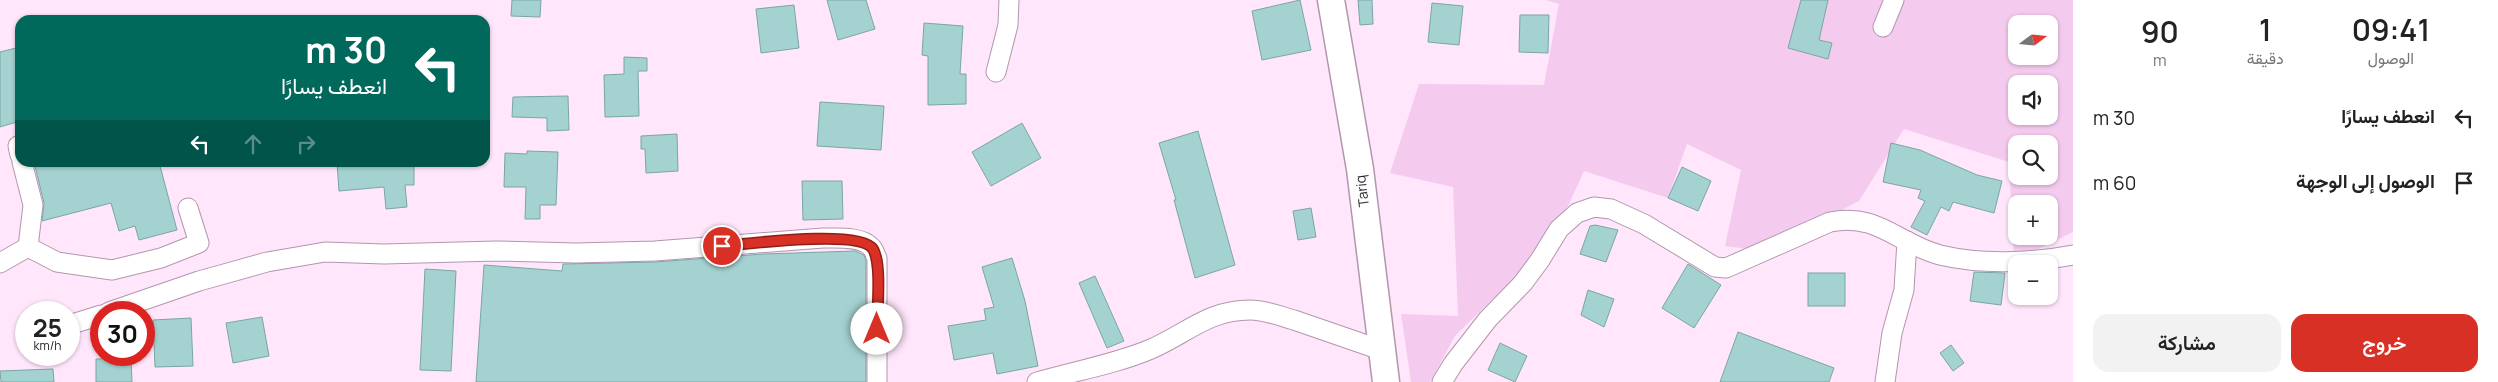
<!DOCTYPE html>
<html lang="ar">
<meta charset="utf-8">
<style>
:root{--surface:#fff;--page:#f2f2f2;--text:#222;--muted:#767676;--accent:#d93025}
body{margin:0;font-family:Manrope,Vazirmatn,sans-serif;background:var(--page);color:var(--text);direction:rtl;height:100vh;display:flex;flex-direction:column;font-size:19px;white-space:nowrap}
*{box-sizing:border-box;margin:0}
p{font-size:16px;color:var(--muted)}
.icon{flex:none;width:28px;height:28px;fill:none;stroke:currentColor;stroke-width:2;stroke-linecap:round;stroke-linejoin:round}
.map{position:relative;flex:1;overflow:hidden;direction:ltr}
.sheet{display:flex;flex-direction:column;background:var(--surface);width:425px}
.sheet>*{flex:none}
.top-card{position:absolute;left:15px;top:15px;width:475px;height:152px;border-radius:15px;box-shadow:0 1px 4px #0004;direction:rtl;background:#00695c;color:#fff;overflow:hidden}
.needle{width:32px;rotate:74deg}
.controls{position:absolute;left:2008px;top:15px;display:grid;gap:10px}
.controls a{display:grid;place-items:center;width:50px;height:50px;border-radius:10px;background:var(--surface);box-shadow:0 1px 4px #0004;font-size:25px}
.speed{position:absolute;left:15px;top:301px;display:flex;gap:10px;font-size:25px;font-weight:700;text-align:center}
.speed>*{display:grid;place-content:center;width:65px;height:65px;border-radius:50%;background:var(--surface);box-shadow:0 1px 4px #0004;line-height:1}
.speed small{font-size:12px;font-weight:400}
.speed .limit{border:8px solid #d22;background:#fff;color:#111}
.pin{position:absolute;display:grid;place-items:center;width:42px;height:42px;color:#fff;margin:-21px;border:2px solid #fff;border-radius:50%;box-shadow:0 1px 5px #0007}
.me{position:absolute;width:55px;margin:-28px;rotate:0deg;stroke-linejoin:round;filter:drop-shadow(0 0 4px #0008)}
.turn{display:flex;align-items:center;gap:18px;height:105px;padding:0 20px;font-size:22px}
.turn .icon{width:65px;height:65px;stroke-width:2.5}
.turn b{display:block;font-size:35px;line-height:42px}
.lanes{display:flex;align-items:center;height:48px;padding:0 20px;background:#0003;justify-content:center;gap:25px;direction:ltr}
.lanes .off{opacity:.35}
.eta{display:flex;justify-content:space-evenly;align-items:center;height:85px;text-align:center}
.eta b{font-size:30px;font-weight:600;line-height:35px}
.primary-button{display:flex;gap:10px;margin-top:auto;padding:10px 20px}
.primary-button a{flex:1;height:58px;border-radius:15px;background:var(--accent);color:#fff;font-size:20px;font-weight:600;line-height:58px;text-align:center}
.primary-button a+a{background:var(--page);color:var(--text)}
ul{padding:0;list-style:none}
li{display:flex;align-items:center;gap:15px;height:65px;padding:0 20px}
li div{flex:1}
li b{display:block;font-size:19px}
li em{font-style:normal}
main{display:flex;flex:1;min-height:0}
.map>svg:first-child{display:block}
.green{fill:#f4cbef;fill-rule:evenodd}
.building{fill:#a4d2d1;stroke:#79a6a5}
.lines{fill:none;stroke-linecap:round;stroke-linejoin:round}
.street-casing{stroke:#b296ae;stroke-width:21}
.secondary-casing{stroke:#b296ae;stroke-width:29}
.street{stroke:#fff;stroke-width:19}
.secondary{stroke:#fff;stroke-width:26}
.route-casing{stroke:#8d1f18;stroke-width:12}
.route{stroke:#d93025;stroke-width:9}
.labels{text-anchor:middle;stroke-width:5;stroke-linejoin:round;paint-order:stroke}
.street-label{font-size:14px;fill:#291e28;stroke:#fcfcfc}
</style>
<main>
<section class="sheet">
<div class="eta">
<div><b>09:41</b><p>الوصول</p></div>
<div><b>1</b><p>دقيقة</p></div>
<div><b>90</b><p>m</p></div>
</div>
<ul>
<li><svg class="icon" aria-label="left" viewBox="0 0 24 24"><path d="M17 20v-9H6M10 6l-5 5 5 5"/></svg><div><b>انعطف يسارًا</b></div><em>30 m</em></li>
<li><svg class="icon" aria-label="arrive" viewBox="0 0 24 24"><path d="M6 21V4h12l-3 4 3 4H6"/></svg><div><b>الوصول إلى الوجهة</b></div><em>60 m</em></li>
</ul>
<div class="primary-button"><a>خروج</a><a>مشاركة</a></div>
</section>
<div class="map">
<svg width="2073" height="382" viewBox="0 0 2073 382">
<rect width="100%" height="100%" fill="#ffe6fb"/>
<path class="green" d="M1546,0H2073V232L2014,261L2009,162L1904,129L1859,201L1764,251L1725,246L1741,170L1687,144L1668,198L1584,171L1553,239L1455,336L1430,382H1411L1401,314L1458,316L1453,187L1390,173L1419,84L1544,85L1559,4ZM2016,24H2049V56H2016ZM2016,84H2049V116H2016ZM2016,144H2049V176H2016ZM2016,204H2049V236H2016Z"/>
<g class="building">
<polygon points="512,0 541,0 540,17 511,16"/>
<polygon points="827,0 866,0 875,29 838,40"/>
<polygon points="1300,0 1311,50 1262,60 1252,11"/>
<polygon points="1358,0 1372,0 1373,24 1360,25"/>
<polygon points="1801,0 1828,0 1819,40 1832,43 1828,59 1788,48"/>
<polygon points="1432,3 1463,6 1459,45 1428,42"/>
<polygon points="794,5 799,48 761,53 756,9"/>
<polygon points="1520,15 1549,15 1548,53 1519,52"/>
<polygon points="924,23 963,26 960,74 966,74 966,104 928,105 928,56 922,55"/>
<polygon points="20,47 20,121 0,127 0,52"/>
<polygon points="624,57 647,58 647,71 638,71 639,116 605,117 604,75 624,74"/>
<polygon points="568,96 569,130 547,131 547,118 512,117 513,97"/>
<polygon points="820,102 884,106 881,150 817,146"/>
<polygon points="1022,123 1041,158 991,186 972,152"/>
<polygon points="1198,131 1235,265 1195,278 1174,200 1176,200 1159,143"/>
<polygon points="677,134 678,171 646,173 645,149 641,149 641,136"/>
<polygon points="1891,143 1920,150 1977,175 2002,181 1994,213 1953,202 1949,211 1941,207 1927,235 1911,227 1925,201 1918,198 1921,190 1883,182"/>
<polygon points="527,151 558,152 556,205 540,205 540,219 525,219 526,187 504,187 505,153 527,154"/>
<polygon points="34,162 159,162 177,230 139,240 135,226 119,231 111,203 42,221 44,203"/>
<polygon points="337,162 414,162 414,185 405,185 407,207 386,209 384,187 339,191"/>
<polygon points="1682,167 1711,181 1698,211 1668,198"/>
<polygon points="802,181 842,181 843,219 803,220"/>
<polygon points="1311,208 1316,237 1298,240 1293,211"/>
<polygon points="1595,225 1618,230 1606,262 1580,254 1590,226"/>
<polygon points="855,251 864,255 866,261 866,382 476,382 484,265 562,271 563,264 655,262 763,254"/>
<polygon points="1012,258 1025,301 1038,366 997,374 993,353 954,360 948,326 986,320 984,309 994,307 982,267"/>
<polygon points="1688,264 1721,285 1694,328 1662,308"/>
<polygon points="425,269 456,271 451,371 420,370"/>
<polygon points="1974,272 2005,273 2001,305 1970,301"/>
<rect x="1808" y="273" width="37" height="33"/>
<polygon points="1095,276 1124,341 1107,348 1079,283"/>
<polygon points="1588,290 1614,299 1604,327 1581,315"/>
<polygon points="262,317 269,356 233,363 226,323"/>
<polygon points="191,318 193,366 155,367 153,320"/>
<polygon points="1738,332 1834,368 1829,382 1720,382"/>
<polygon points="1500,343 1527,356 1515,382 1488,370"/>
<polygon points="1951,345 1964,363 1953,371 1940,353"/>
<polygon points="131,358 132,382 96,382 96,359"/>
<polygon points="53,369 54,382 1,382 0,371"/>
</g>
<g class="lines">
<g class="street-casing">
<g id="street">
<polyline points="1883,27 1894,0"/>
<polyline points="996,72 1008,25 1009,0"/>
<polyline points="20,145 18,146 20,155"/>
<polyline points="28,247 57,262 112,270 161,258 199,243 188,208"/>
<polyline points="0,263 28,247 33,205 22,162"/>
<path d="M109,312L199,281L267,262L325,252L384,254L496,251L576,253L655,251L823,238C837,238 861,236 871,247C874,249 875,255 877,258V382"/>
<polyline points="69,325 101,315"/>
<path d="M1037,382C1075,371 1116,364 1151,349C1186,334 1208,310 1250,310C1265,310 1280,316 1294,320C1323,330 1352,340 1381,350"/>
<path d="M1442,382L1453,364L1488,319L1523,283L1540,260L1559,229L1577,213L1594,207L1611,209L1644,224L1715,267L1726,268L1830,222C1877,212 1898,244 1940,255C1982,265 2031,263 2073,255"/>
<polyline points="1885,382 1892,333 1904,290 1907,241"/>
</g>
</g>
<g class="secondary-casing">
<polyline id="secondary" points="1331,0 1360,169 1386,382"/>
</g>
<use href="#street" class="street"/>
<use href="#secondary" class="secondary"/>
</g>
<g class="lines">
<g class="route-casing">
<path id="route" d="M722,246C747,244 860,229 873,249C882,264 877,310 877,329"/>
</g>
<use href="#route" class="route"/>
</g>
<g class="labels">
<g class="street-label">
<text transform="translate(1362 191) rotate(-97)" y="5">Tariq</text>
</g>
</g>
</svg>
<div class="controls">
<a><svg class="needle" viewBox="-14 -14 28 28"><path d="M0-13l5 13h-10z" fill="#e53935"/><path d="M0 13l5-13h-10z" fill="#767676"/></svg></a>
<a><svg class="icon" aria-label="sound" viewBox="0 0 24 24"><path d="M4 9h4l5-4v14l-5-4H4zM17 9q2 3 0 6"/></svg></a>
<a><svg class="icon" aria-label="search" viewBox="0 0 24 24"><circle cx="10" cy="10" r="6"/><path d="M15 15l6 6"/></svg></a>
<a>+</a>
<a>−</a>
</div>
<div class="speed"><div>25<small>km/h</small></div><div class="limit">30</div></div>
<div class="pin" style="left:722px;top:246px;background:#d93025"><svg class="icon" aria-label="arrive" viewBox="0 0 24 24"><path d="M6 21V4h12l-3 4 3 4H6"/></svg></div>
<svg class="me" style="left:877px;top:329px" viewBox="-20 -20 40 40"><circle r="19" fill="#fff"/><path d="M0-13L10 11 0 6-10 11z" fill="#d93025"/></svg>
<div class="top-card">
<div class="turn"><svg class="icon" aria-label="left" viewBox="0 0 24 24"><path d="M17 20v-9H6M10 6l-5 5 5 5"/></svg><div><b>30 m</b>انعطف يسارًا</div></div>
<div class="lanes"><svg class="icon" aria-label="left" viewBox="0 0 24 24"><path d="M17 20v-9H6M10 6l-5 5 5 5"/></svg><svg class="icon off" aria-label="ahead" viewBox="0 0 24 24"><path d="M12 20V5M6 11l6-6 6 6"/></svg><svg class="icon off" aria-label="right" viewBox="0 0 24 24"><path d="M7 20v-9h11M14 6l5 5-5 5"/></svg></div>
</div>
</div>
</main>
